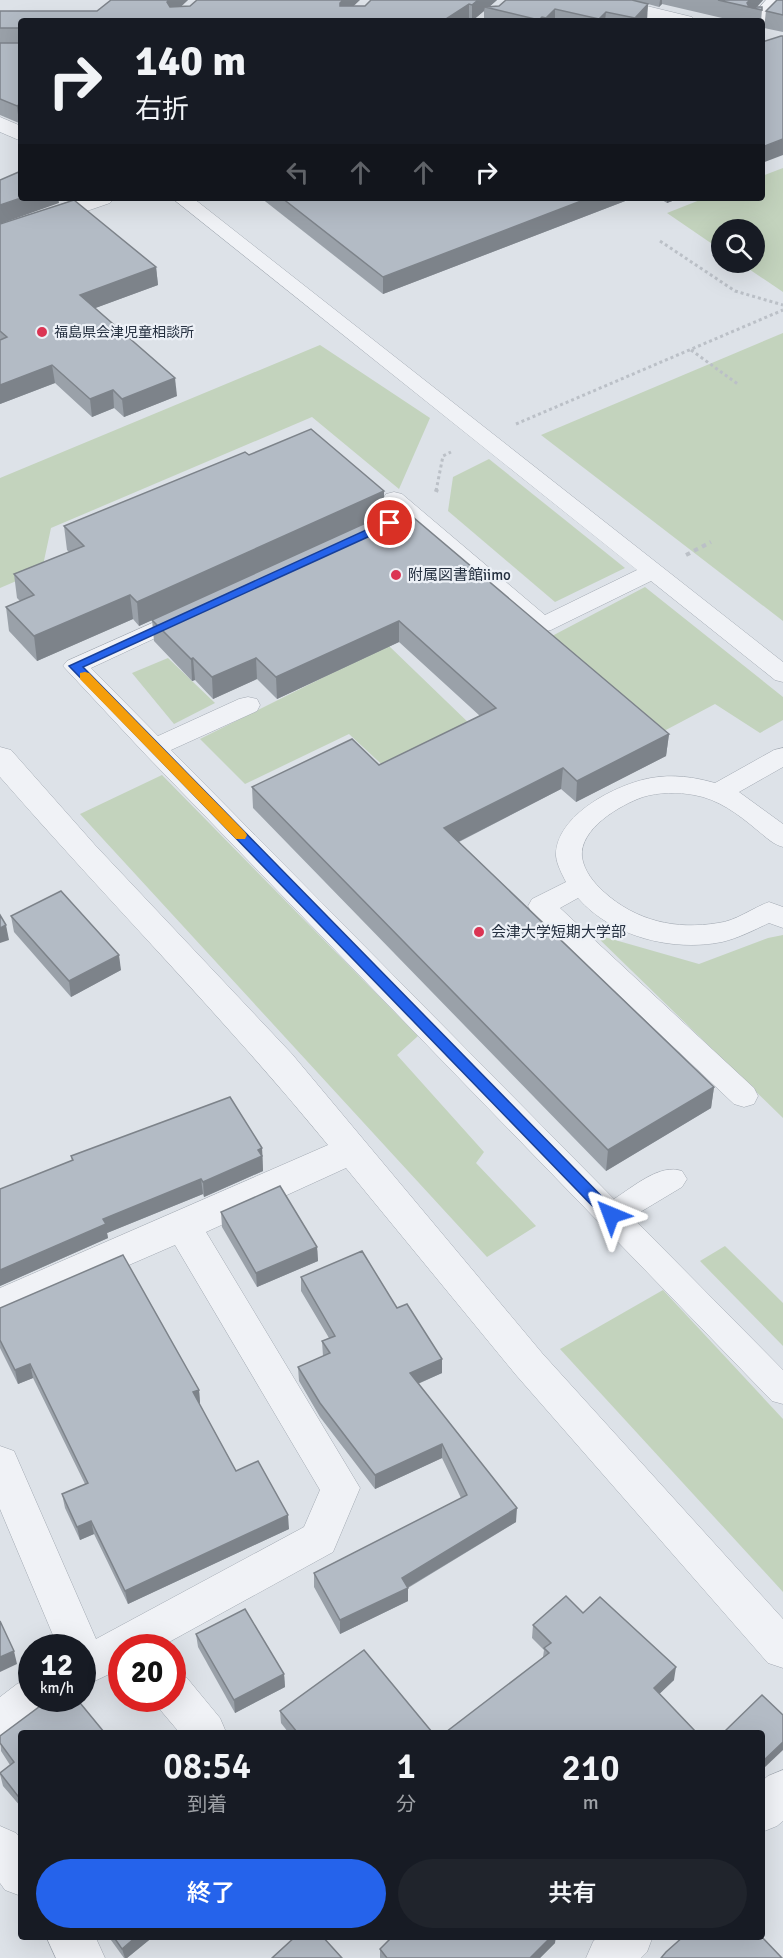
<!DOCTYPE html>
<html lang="ja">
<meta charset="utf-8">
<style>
:root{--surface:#171b24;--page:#20242c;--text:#f1f3f6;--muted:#9ea1a6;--accent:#2563eb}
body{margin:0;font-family:Signika,"Noto Sans JP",sans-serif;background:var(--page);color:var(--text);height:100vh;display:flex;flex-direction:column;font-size:22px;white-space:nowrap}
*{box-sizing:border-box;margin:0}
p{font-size:20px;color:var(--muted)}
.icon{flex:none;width:33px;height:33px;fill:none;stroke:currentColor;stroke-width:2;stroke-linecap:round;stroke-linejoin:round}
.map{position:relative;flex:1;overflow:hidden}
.panel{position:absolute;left:18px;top:1730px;width:747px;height:210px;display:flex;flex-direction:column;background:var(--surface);border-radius:6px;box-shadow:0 6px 24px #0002}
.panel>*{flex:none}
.guide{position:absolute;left:18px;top:18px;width:747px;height:183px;border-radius:6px;box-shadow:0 6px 24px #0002;background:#171b24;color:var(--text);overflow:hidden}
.fabs{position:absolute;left:711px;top:219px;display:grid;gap:12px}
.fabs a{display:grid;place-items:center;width:54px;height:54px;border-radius:50%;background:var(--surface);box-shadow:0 6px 24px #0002;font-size:30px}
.speed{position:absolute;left:18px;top:1634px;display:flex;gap:12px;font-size:30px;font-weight:700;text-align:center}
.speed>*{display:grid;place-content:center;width:78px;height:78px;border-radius:50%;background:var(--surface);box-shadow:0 6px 24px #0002;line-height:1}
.speed small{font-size:15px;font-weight:400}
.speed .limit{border:9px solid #d22;background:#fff;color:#111}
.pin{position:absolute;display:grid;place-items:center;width:51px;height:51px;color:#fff;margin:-26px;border:3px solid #fff;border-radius:50%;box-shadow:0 2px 6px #0007}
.me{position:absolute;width:66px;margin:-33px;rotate:316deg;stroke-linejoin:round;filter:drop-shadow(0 0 4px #0008)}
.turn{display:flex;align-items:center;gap:21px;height:126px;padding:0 18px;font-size:27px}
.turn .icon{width:78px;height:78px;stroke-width:2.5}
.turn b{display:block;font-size:42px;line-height:51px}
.lanes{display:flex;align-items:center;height:57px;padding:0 18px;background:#0003;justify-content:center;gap:30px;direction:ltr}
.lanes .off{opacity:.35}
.eta{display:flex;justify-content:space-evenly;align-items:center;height:102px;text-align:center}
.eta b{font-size:36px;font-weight:600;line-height:42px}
.cta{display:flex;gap:12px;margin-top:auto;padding:12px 18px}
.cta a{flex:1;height:69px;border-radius:36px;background:var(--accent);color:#fff;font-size:24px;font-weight:600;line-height:69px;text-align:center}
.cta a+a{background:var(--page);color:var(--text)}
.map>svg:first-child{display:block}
.green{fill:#c3d3bd}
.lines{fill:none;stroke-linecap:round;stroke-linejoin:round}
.lane-casing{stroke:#a2a9b2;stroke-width:1}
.street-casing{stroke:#a2a9b2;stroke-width:1}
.path-far1{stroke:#bbc0c7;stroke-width:3;stroke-dasharray:3 3;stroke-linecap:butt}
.path{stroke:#bbc0c7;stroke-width:4;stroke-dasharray:4.5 4.5;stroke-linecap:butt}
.lane{fill:#f0f2f6;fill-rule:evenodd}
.street{fill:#f0f2f6;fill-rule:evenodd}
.wall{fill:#9aa1a9}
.shaded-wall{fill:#7d838a}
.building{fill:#b3bbc5;stroke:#7d838a;stroke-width:1.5}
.route{fill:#2563eb;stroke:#184099;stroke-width:1.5}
.slow{fill:#f59e0b}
.poi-dot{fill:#db3453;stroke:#ecf0f6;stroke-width:2}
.labels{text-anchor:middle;stroke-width:4.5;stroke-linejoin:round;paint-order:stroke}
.far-poi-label{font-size:14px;fill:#253040;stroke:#ecf0f6;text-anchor:start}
.poi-label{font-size:15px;fill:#253040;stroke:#ecf0f6;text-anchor:start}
</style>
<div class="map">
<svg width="783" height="1958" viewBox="0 0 783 1958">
<rect width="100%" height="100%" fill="#dde2e8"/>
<g class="green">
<polygon points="783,168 783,292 740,263 754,262 754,230 722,230 721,250 667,213 705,198 762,198 762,176"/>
<polygon points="783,333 783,621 541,435"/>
<polygon points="320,345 430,418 399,489 312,417 51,528 42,570 0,588 0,478"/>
<polygon points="489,459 625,568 555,602 448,511 453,477"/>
<polygon points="645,587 783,697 783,720 760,733 715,704 664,731 552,636"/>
<polygon points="388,645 474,728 391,773 349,734 245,784 200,739"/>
<polygon points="168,658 215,703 174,724 132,673"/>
<polygon points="162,775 418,1036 397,1055 484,1152 476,1163 536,1226 487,1257 80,814"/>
<polygon points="594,934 699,964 768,938 783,935 783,1118"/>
<polygon points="725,1246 783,1303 783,1346 700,1261"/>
<polygon points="663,1290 783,1419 783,1592 560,1349"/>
</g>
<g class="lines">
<g class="lane-casing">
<g id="lane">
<polygon points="172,198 193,198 783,662 783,682 775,680 651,581 551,630 543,632 535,630 386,504 383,499 386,494 394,492 402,494 545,615 637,570"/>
<path d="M186,608L194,610L198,615L194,620L91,668L158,736L239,699L248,697L257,699L260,705L257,711L171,750L614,1199C633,1187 660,1163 682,1171L687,1179L682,1187L632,1217L783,1370V1404L772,1401L145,754L63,666L67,661Z"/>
<path d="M783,748V767L739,792L783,824V847C772,844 766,837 757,830C738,814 718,799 694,795C678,792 659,792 643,797C620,805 579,829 582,857C584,871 594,883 604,892C636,921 676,930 718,923C736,921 752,908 769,902L783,907V928L769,923C754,930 739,938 722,942C673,952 612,937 578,898L560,908L754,1088L758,1096L754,1104L744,1107L734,1104L532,913L528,906L532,899L566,882C562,874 557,865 556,856C555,815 617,784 651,778C673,774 694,777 715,783L774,750Z"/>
</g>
</g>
<g class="street-casing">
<g id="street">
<polygon points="585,0 622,0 692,17 695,21 658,21 588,4"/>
<polygon points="766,0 783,0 783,6 764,25 762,26 762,21 747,21"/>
<polygon points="0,117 21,126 21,141 0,132"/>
<polygon points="80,198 114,198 110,203 0,241 0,226"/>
<path d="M0,747L11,750L95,845L292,1054L542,1353L783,1619V1668L768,1663L516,1375L346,1168L206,1232L360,1488L333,1552L160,1647H122V1668L82,1687V1647H58L0,1509V1446L14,1451L96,1639L304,1527L320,1490L175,1245L0,1321V1288L328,1145C224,1018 108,901 0,777Z"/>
<polygon points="172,1672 187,1678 220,1718 226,1732 179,1732 157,1706 154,1698 172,1698"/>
<path d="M32,1678V1698H53C44,1720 22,1735 0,1743V1697L17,1684Z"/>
<polygon points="783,1770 783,1821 777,1826 762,1832 762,1781 768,1776"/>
<polygon points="0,1826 16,1833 21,1839 21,1896 5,1890 0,1883"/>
<polygon points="46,1936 95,1936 105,1958 56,1958"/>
<polygon points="598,1936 653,1936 647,1952 641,1958 586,1958 593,1942"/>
</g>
</g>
<g class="path-far1">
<polyline points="660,241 735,291 783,305"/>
<polyline points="691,350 739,385"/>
<polyline points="516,424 783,310"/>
<polyline points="436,491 443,456 451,452"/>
</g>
<g class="path">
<polyline points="436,492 437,489"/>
<polyline points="686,555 711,542"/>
</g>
<use href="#lane" class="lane"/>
<use href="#street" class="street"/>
</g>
<g class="wall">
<polygon points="188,0 181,6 365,6 371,0 497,0 490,6 499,6 506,0 763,0 757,7 762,10 761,21 735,21 662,4 659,7 648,4 646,21 484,21 484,11 472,21 21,21 21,121 19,123 0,115 0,11 97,11"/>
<polygon points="783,0 783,32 764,28 766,11"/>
<polygon points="261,198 633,198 383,294"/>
<polygon points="659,198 680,198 667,203"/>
<polygon points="0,224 156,267 158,285 95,308 177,396 124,417 114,408 92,417 55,383 0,404"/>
<polygon points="249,455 384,491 384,515 139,626 133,619 37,661 9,631 6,607 20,601 17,598 14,574 69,552 67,550 64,526"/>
<polygon points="401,507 669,734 666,756 576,802 561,789 459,842 714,1087 711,1108 606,1171 253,808 252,787 379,765 480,716 399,642 277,699 257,679 213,699 195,680 192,681 154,641 152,620"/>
<polygon points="11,916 121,970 71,997 14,932"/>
<polygon points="262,1148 263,1171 204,1197 203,1194 107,1233 108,1238 0,1286 0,1189 72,1161 71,1156"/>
<polygon points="221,1212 317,1247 318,1261 257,1287 222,1227"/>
<polygon points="301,1277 397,1308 442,1373 418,1384 516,1522 408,1588 408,1601 340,1634 314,1587 314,1573 461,1498 442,1458 375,1489 320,1417 299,1381 298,1367 323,1356 322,1341 329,1338 301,1291"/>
<polygon points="0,1308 199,1390 200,1403 199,1404 236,1471 289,1529 128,1604 94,1534 80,1540 65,1508 62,1494 85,1484 33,1378 18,1384 0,1348"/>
<polygon points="583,1613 674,1680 659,1694 543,1657 544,1650 532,1638 533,1625"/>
<polygon points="196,1634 284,1674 285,1687 235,1713 198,1647"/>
<polygon points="280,1711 432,1732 288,1732 281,1723"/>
<polygon points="21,1732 21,1807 3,1786 0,1774 10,1765 1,1751 0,1736"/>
<polygon points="108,1936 154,1936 127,1958 124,1958"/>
<polygon points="555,1943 540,1958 380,1958 380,1949"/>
</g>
<g class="shaded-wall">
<polygon points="169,0 188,0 168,19 167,2"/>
<polygon points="343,0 360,0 340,19 340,3"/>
<polygon points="478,0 497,0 488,8 485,7 484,11 472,21 472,5"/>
<polygon points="660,0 662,0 662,4 659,7"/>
<polygon points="750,0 763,0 755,9 747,7 747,3"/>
<polygon points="469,4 469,20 468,21 443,21"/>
<polygon points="648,4 647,21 634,21 635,18"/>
<polygon points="555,9 555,21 546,21 546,18"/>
<polygon points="606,12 605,21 598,21 599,19"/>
<polygon points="21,103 21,121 19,123 17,106"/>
<polygon points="783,139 783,155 762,163 762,147"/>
<polygon points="21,198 58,198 59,203 0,224 0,205"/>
<polygon points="589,198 633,198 383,294 383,277"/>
<polygon points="667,198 680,198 667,203"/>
<polygon points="156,267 158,285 82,313 80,295"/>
<polygon points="52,365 55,383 0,404 0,385"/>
<polygon points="175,378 177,396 124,417 122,399"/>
<polygon points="113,390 114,408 92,417 90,399"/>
<polygon points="384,491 384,515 139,626 137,602"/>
<polygon points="130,595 133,619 37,661 34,636"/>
<polygon points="399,621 399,642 277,699 276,677"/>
<polygon points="193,658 195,680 192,681 191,659"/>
<polygon points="256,658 257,679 213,699 212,677"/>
<polygon points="669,734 666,756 576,802 577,781"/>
<polygon points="563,768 561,789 444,849 444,828"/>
<polygon points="6,925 9,940 0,943 0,928"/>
<polygon points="119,955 121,970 71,997 69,981"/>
<polygon points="714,1087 711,1108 606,1171 608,1150"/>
<polygon points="262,1148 263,1171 204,1197 203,1182"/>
<polygon points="201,1179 203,1194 107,1233 108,1238 0,1286 0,1270 103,1219"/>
<polygon points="317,1247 318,1261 257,1287 256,1273"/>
<polygon points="442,1359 442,1373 410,1387 410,1373"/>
<polygon points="30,1364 33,1378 18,1384 15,1370"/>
<polygon points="199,1390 200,1403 194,1406 193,1392"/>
<polygon points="442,1444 442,1458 375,1489 375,1475"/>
<polygon points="517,1508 516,1522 405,1589 408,1588 408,1601 340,1634 340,1620 402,1578"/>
<polygon points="288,1515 289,1529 128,1604 125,1591"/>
<polygon points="91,1521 94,1534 80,1540 77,1527"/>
<polygon points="14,1651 17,1664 0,1672 0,1657"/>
<polygon points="676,1667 674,1680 652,1701 654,1688"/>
<polygon points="284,1674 285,1687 235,1713 234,1700"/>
<polygon points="783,1742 783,1750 762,1770 762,1762"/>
<polygon points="137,1936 154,1936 127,1958 125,1958 122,1949"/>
<polygon points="552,1936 556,1936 555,1943 540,1958 530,1958"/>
</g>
<g class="building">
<polygon points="111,0 169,0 167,2 170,7 190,6 197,0 343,0 340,3 340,6 365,6 371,0 478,0 472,5 469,4 443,21 21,21 21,103 17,106 0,99 0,43 21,43 21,28 0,28 0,11 97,11"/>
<polygon points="506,0 632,0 648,4 635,18 606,12 599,19 555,9 546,18 542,17 539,20 485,7 499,6"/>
<polygon points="718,0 750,0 747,3 749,7 762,7 762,10"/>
<polygon points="777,0 783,0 783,15 766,11"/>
<polygon points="781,36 783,36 783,139 762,147 762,42"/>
<polygon points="21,171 21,198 0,205 0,180"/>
<polygon points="282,198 589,198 383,277"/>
<polygon points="74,200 156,267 80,295 175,378 122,399 113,390 90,399 52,365 0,385 0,340 7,337 0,331 0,224"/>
<polygon points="311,429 384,491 137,602 130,595 34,636 6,607 34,595 14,574 84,546 64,526 245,452 249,455"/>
<polygon points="401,507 669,734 577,781 563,768 444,828 714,1087 608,1150 252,787 352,739 379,765 496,708 399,621 276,677 256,658 212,677 193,658 191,659 152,620"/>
<polygon points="61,891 119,955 69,981 11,916"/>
<polygon points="0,915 6,925 0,928"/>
<polygon points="230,1097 262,1148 258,1150 262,1156 203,1182 201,1179 103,1219 106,1224 0,1270 0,1189 73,1160 71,1156"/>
<polygon points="280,1186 317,1247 256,1273 221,1212"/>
<polygon points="362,1251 397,1308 407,1304 442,1359 410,1373 517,1508 402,1578 408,1588 340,1620 314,1573 467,1495 442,1444 375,1475 320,1403 298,1367 330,1353 322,1341 335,1336 301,1277"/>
<polygon points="123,1255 199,1390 193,1392 236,1471 258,1461 288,1515 125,1591 91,1521 77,1527 62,1494 88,1483 30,1364 15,1370 0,1340 0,1308"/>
<polygon points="566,1596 583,1613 600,1597 676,1667 654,1688 696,1732 446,1732 549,1653 544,1648 551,1643 533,1625"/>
<polygon points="245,1609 284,1674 234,1700 196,1634"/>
<polygon points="0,1621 14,1651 0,1657"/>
<polygon points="364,1650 432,1732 297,1732 280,1711"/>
<polygon points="762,1695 783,1715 783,1742 762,1762 762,1732 724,1732"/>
<polygon points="51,1698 76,1698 104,1732 21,1732 21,1800 0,1773 14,1762 0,1743 0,1736"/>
<polygon points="113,1936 137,1936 122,1949"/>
<polygon points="296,1936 322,1936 342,1958 272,1958"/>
<polygon points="393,1936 552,1936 530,1958 387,1958 380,1949"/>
<polygon points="684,1936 761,1936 782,1958 661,1958 666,1952"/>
</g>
<polygon class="route" points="390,519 396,523 394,525 83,667 616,1211 618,1215 616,1219 605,1219 69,666"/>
<polygon class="slow" points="85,672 89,673 245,832 247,835 245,839 236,839 80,679 80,673"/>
<g class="poi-dot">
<circle cx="42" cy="332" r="6"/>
<circle cx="396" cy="575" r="6"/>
<circle cx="479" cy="932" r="6"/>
</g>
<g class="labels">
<g class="far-poi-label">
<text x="54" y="337">福島県会津児童相談所</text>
</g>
<g class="poi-label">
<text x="408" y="580">附属図書館iimo</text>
<text x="491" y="937">会津大学短期大学部</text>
</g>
</g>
</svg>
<div class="fabs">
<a><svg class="icon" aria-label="search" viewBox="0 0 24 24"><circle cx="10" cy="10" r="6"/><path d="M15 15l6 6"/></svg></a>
</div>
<div class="speed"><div>12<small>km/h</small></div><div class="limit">20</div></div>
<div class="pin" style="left:390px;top:523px;background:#d93025"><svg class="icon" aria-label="arrive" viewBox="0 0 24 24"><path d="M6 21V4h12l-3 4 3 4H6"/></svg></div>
<svg class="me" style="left:611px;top:1215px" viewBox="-20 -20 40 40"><path d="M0-17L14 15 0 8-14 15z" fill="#2563eb" stroke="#fff" stroke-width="4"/></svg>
<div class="guide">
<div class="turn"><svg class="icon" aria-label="right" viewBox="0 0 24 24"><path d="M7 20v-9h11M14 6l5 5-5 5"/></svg><div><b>140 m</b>右折</div></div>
<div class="lanes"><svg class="icon off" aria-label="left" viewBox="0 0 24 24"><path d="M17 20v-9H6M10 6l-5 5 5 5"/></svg><svg class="icon off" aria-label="ahead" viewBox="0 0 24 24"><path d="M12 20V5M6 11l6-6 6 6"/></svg><svg class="icon off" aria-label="ahead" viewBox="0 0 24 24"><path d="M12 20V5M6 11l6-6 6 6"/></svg><svg class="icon" aria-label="right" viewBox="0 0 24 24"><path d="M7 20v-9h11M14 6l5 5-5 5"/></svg></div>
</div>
<section class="panel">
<div class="eta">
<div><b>08:54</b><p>到着</p></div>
<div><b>1</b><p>分</p></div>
<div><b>210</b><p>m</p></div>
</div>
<div class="cta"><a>終了</a><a>共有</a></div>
</section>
</div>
